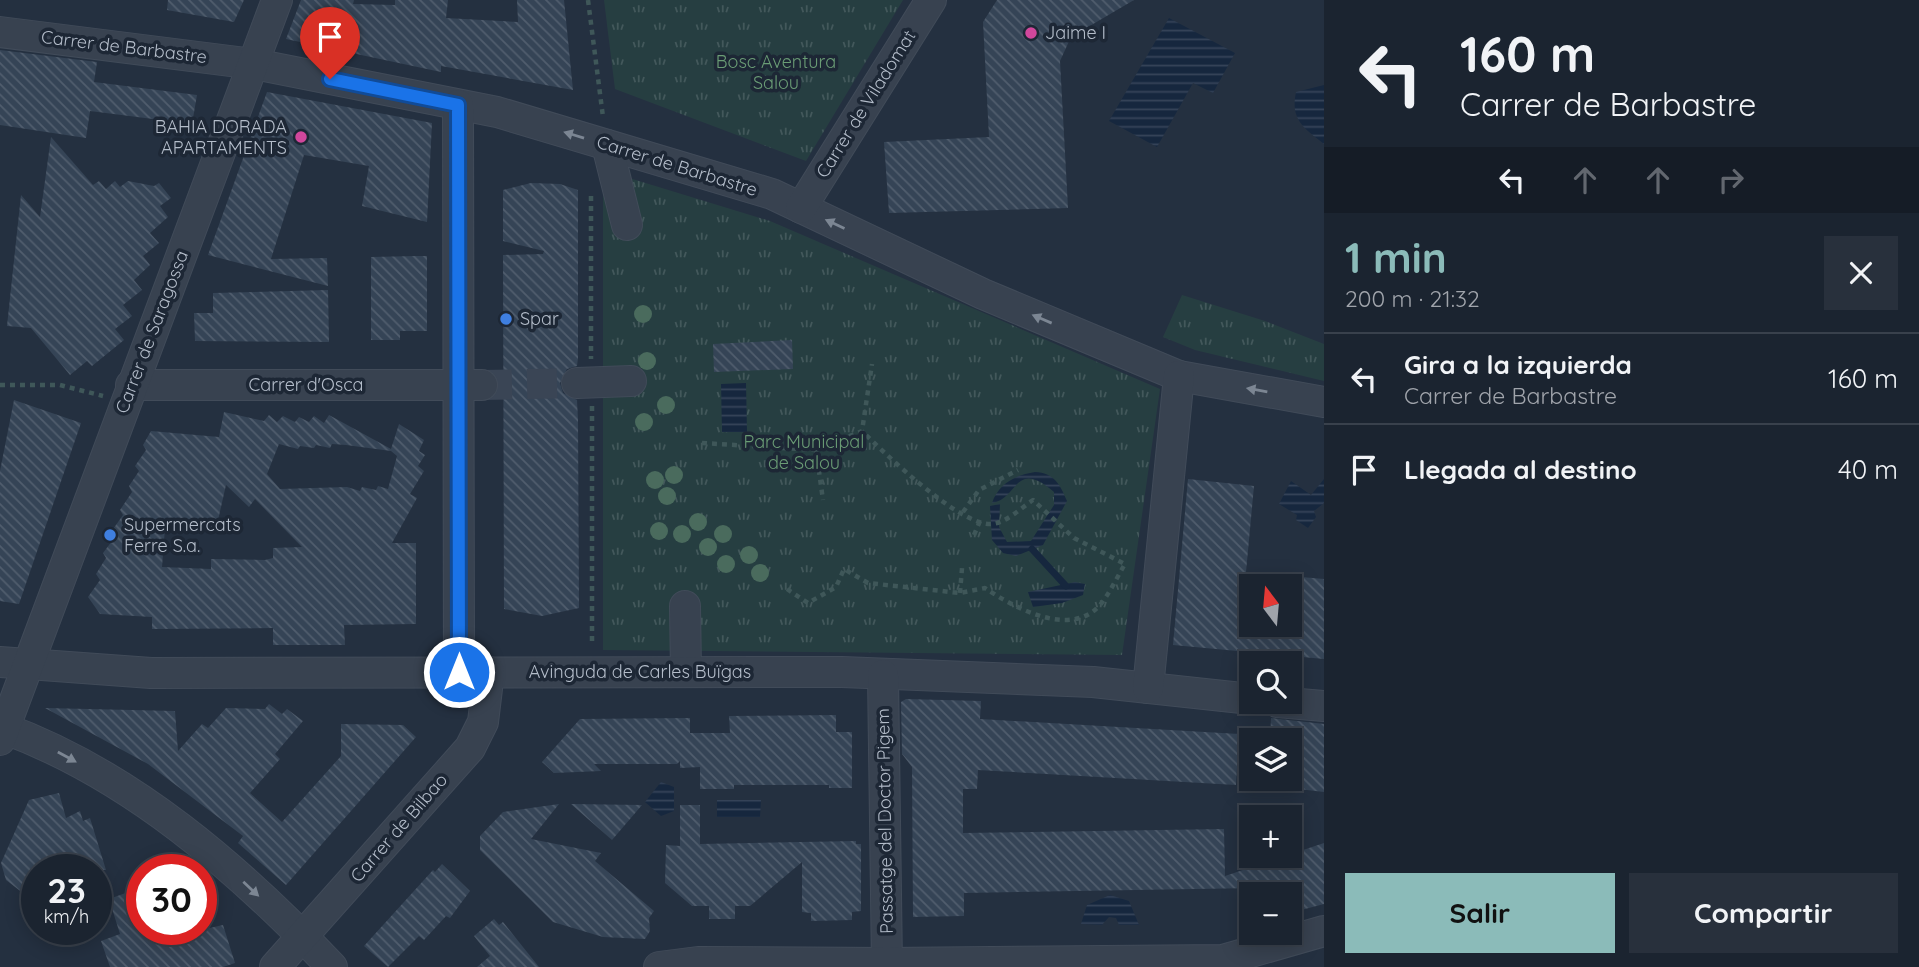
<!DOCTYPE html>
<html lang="es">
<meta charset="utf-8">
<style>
:root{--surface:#1b2430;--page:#28303c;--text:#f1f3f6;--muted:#a0a4ab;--line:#39414c;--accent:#8bbbb9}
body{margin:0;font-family:Quicksand,sans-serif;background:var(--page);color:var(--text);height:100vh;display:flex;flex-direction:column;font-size:26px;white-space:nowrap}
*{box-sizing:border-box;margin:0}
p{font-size:23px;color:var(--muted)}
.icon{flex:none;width:38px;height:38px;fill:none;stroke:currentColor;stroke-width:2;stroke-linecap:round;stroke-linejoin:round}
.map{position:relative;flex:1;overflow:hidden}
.panel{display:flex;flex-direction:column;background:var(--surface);width:595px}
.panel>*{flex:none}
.top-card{background:#1b2430;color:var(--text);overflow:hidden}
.needle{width:46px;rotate:344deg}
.tools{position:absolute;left:1239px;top:574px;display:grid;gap:14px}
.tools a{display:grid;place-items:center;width:63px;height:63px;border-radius:0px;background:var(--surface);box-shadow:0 4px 18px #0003,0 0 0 2px var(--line);font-size:35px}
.speed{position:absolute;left:21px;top:854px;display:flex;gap:14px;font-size:35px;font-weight:700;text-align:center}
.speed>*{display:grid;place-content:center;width:91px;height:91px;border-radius:50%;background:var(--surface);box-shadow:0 4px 18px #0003,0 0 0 2px var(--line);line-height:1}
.speed small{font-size:18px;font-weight:400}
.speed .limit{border:10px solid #d22;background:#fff;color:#111}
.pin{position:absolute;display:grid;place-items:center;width:60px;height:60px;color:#fff;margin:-72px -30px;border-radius:50% 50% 50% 0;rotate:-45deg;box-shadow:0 0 7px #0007}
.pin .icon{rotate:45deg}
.me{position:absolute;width:77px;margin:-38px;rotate:0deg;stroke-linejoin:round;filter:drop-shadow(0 0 5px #0008)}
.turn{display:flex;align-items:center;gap:24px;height:147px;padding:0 21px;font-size:32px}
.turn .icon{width:91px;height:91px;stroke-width:2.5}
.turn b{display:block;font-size:49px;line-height:60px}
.lanes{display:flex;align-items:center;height:66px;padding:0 21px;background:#0003;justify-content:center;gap:35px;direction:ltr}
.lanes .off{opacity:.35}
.round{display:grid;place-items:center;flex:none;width:74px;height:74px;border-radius:0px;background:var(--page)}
.summary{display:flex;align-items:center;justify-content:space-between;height:119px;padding:0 21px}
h1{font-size:42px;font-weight:700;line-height:52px;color:var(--accent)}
.primary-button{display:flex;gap:14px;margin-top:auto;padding:14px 21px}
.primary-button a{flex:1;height:80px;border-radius:0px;background:var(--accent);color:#111;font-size:28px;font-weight:700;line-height:80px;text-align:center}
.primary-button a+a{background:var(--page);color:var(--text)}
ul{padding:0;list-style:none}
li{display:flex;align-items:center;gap:21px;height:91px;padding:0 21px;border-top:2px solid var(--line)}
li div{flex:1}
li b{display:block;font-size:26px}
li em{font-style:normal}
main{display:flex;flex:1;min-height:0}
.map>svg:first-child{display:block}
.grass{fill:url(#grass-tufts)}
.water{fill:url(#water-rules)}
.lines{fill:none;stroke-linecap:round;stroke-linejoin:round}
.stream{stroke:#16273e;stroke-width:7}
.building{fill:url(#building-back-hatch);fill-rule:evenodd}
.minor-tunnel{stroke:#3a4555;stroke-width:30;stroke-dasharray:30 15;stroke-linecap:butt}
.minor-casing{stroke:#414b59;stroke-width:32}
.path{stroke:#3f5759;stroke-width:4.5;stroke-dasharray:5 5;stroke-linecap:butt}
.minor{stroke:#384250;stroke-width:30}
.tree{fill:#4a6b5d}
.oneway{fill:#7c8693}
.route-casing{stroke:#114b97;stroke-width:18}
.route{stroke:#1a73e8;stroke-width:12}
.hotel-dot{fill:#d1479c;stroke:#1d2735;stroke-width:2.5}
.shop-dot{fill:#3f7fe0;stroke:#1d2735;stroke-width:2.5}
.labels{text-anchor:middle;stroke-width:7;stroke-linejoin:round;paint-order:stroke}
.poi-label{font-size:18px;fill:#b4bdca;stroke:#1d2735;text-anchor:start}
.street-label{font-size:18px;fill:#b4bdca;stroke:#1d2735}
.park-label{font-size:18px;fill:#6a9c75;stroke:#1d2735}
</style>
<main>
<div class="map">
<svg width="1324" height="967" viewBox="0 0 1324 967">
<defs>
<pattern id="grass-tufts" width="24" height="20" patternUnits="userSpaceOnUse" patternTransform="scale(1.75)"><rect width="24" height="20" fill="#263e41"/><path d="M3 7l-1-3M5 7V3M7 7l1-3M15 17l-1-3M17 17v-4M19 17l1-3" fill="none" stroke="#43585b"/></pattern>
<pattern id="water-rules" width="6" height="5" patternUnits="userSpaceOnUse" patternTransform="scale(1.75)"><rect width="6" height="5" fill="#16273e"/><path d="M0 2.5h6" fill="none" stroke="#364459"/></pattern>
<pattern id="building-back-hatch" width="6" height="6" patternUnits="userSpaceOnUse" patternTransform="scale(1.75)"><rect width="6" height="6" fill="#354456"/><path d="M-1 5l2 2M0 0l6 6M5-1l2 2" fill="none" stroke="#505d6d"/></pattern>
</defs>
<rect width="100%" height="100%" fill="#243040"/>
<g class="grass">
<polygon points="604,0 903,0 806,161 615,89"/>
<polygon points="603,170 770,221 1160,389 1122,655 603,650"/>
<polygon points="1182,295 1265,321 1324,344 1324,381 1195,350 1163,337"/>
</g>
<g class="water">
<polygon points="1169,18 1235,53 1213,93 1193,83 1157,147 1109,121"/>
<path d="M1324,85V144C1304,128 1290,120 1296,92Z"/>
<polygon points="746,383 747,432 722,432 721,384"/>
<path d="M1035,472C1054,473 1060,484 1067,501L1043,545L1016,556L1003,553L992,540L990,506L1000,504L999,527L1007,542L1031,541L1054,505V492C1014,458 1019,499 992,503C999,483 1016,475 1035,472Z"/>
<polygon points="1324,479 1324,503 1314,511 1316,517 1308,528 1296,520 1297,515 1279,504 1291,481 1311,495"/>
<polygon points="1075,582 1085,584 1083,595 1062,603 1033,607 1028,592"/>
<polygon points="661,782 674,787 674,811 661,816 645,802"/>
<polygon points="717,800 761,800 760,817 717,817"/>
<polygon points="1110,895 1129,901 1139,925 1119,925 1116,918 1109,917 1102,925 1081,924 1087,905"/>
</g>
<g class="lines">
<polyline class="stream" points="1032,549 1066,586"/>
</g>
<g class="building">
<polygon points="168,0 244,0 234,22 167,10"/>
<polygon points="301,0 354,0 353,4 395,5 395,0 448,0 446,18 518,22 517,0 564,0 573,90 441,66 441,72 286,39"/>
<polygon points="997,0 1134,0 1071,37 1060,61 1068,208 889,213 884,142 989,137 983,22"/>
<polygon points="0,50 97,62 94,82 197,95 192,124 90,111 86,138 0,125"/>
<polygon points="267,92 432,123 427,222 362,206 369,166 304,155 271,259 327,258 328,286 208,255"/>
<polygon points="51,137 93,185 99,181 106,189 115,181 120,187 128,181 154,186 159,183 171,198 160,206 168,217 150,233 159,243 143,256 150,265 134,280 142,290 123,305 132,316 115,329 124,340 92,366 87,361 70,375 31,328 7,326 21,195 40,217"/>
<polygon points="531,183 560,184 578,190 578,358 577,366 567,369 560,383 563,393 577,400 578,420 579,608 542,616 504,609 503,255 543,254 544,251 503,241 503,190"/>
<polygon points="416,256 427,256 427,331 400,331 400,340 371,340 371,257"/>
<polygon points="328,290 329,342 195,341 194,313 213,313 213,293"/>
<polygon points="792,340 793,369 714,372 713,344"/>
<polygon points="14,400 81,423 19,604 0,601 0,471"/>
<path d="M224,412L264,421L269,415L277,422L283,416L295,422L299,417L309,422L314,416L324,423L329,415L391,449L399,424L424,440L419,451L425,455L418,466L424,471L410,494L417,498L392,543H416V624L344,625L345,645H273V628L152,629V617L100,614L88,597L100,580L96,574L106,558L103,553L115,537L111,532L123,515L120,510L132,492L129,486L139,471L135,466L146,450L143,445L151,431L219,437ZM279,444L298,449L300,446L314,448L316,445L330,448L332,444L346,445L391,451L397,456L388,489L378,486L376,490L362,487L360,491L347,487L280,489L267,474ZM226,485L249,507L255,499L302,547L273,548V558L265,560L211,559V569L162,567L165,528L216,529Z"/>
<polygon points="1188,479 1254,486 1246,572 1251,573 1251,625 1290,625 1290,576 1324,579 1324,659 1173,645"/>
<polygon points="906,699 981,701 980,719 1239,734 1236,785 978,770 977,789 963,789 963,833 1224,829 1225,876 1324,843 1324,904 1290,913 1290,894 1255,894 1255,888 964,893 964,916 913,917 912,767 902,754 901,702"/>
<polygon points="269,704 282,714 287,709 303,721 275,754 280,759 250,793 282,822 341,756 341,724 403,725 416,737 286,885 238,843 243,836 148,764 45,708 175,711 178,751 202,724 208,728 226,708 265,709"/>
<polygon points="836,715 836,732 852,732 852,788 829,788 829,785 734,785 734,789 700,789 700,767 680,768 680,761 677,764 594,764 601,771 554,773 542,762 580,719 690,718 690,733 730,733 729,716"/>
<polygon points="1271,718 1324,724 1324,792 1290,788 1290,740 1270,740"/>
<polygon points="59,793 66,818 80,811 83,821 90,818 106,870 37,870 37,904 6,880 1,863 29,800"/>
<polygon points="559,804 531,839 601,853 595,861 654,911 649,918 650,931 645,939 603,937 553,922 480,850 480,836 503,812"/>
<polygon points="571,804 642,805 612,840"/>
<polygon points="680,805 700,805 700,844 856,841 856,844 861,844 861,911 852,912 852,920 811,921 811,913 802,912 802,862 750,906 735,906 735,919 709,919 709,906 692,906 665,883 666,845 680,846"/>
<polygon points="442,864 470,891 450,918 446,916 424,940 419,936 388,967 364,946 433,870 435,872"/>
<polygon points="142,887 142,929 205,929 223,925 235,963 223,967 110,967 101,941 120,934 109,899"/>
<polygon points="494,919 499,925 503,922 539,967 477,967 490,956 474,936"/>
</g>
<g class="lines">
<polyline class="minor-tunnel" points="482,385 577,383"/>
<g class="minor-casing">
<g id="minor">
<polyline points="0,32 254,64 497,112 772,194 983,294 1179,376 1324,402"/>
<polyline points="458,105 459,672"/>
<polyline points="607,145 627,225"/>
<polyline points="801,208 931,0"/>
<polyline points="577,383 631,381"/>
<polyline points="131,385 482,385"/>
<polyline points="685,606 686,672"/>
<polyline points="0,662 151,673 842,672 1093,682 1251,699"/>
<polyline points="883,675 887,967"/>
<polyline points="1148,688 1179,376"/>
<polyline points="1277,702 1324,706"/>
<path d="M0,727C129,773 239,869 332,967"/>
<polyline points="0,740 277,0"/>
<polyline points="275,967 470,748 483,722 489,672"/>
<polyline points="659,967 698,962 887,963 1223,960 1324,931"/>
</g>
</g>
<g class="path">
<polyline points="588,0 603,117"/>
<polyline points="591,196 591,359"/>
<polyline points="0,385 60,385 103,396"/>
<polyline points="592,406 592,646"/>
<polyline points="702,443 816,450 862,431 872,364"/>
<polyline points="816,450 823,500"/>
<polyline points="963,512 979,490 1018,470"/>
<polyline points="974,535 980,521"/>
<path d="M787,589L808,603L836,587L844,569L868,583L960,593L985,588C1013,607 1070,639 1100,605C1110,593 1117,577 1125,564L1074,538L1033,500C1021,508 1006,523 992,524C961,527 884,453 862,431"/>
<polyline points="960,593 962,568"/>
</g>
<use href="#minor" class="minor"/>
</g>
<g class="tree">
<circle cx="643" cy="314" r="9"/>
<circle cx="647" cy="361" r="9"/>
<circle cx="666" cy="405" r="9"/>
<circle cx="644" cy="422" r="9"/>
<circle cx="674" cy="475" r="9"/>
<circle cx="655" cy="480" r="9"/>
<circle cx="667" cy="496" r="9"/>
<circle cx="698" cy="522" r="9"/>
<circle cx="659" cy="531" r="9"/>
<circle cx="682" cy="534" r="9"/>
<circle cx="723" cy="534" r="9"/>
<circle cx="708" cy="547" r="9"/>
<circle cx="749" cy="555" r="9"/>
<circle cx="726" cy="564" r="9"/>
<circle cx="760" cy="573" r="9"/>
</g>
<defs><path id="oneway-solid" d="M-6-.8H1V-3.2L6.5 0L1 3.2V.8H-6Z" transform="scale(1.75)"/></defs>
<g class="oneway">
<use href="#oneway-solid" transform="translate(574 135) rotate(-163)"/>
<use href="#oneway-solid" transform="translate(835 224) rotate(-155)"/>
<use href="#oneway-solid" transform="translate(1042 319) rotate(-157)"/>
<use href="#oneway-solid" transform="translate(1257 390) rotate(-170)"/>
<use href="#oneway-solid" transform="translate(67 757) rotate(29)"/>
<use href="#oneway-solid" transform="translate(251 889) rotate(43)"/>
</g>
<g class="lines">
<g class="route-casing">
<polyline id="route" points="330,79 458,105 459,672"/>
</g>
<use href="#route" class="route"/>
</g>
<g class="hotel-dot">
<circle cx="1031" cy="33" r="7"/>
<circle cx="301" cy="137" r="7"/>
</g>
<g class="shop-dot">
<circle cx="506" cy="319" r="7"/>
<circle cx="110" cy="535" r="7"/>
</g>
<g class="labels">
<g class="poi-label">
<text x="1045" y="39">Jaime I</text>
<text x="287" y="133" text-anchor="end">BAHIA DORADA<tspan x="287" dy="21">APARTAMENTS</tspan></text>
<text x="520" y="325">Spar</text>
<text x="124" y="531">Supermercats<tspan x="124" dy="21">Ferre S.a.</tspan></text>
</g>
<g class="street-label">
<text transform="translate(124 47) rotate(7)" y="6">Carrer de Barbastre</text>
<text transform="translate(866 104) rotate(-58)" y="6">Carrer de Viladomat</text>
<text transform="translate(677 166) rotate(17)" y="6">Carrer de Barbastre</text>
<text transform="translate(152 332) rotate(-69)" y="6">Carrer de Saragossa</text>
<text x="306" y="391">Carrer d'Osca</text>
<text x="640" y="678">Avinguda de Carles Buïgas</text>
<text transform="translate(885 821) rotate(-91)" y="6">Passatge del Doctor Pigem</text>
<text transform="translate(399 828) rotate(-49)" y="6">Carrer de Bilbao</text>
</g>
<g class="park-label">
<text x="776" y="68">Bosc Aventura<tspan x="776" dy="21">Salou</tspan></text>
<text x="804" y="448">Parc Municipal<tspan x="804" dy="21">de Salou</tspan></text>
</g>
</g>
</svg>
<div class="tools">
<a><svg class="needle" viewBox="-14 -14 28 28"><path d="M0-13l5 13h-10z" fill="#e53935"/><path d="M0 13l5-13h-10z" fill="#a0a4ab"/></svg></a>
<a><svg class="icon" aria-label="search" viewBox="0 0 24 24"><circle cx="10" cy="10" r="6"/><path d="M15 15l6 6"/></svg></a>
<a><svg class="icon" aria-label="layers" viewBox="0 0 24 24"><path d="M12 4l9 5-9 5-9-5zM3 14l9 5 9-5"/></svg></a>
<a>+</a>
<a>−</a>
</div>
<div class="speed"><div>23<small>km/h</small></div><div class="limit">30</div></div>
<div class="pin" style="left:330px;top:79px;background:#d93025"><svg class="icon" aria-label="arrive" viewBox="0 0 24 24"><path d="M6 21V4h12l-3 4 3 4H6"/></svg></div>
<svg class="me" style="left:459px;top:672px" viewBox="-20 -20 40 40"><circle r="17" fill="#1a73e8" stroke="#fff" stroke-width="3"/><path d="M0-11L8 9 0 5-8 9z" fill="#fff"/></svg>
</div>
<section class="panel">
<div class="top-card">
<div class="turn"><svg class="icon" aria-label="left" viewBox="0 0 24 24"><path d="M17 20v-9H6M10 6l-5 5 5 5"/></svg><div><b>160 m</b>Carrer de Barbastre</div></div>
<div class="lanes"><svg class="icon" aria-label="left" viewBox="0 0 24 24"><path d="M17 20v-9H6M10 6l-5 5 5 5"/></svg><svg class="icon off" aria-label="ahead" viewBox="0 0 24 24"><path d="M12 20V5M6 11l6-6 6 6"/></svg><svg class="icon off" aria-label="ahead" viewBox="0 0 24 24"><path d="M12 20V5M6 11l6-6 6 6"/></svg><svg class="icon off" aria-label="right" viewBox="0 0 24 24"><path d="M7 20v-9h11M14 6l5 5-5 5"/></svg></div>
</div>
<div class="summary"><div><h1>1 min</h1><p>200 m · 21:32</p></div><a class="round"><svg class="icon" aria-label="close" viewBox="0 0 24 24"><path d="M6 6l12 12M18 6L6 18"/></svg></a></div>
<ul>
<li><svg class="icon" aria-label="left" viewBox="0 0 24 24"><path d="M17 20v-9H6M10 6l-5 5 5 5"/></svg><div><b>Gira a la izquierda</b><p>Carrer de Barbastre</p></div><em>160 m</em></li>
<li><svg class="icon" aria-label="arrive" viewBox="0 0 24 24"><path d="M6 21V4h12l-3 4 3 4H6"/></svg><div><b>Llegada al destino</b></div><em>40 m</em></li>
</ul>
<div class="primary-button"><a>Salir</a><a>Compartir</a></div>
</section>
</main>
